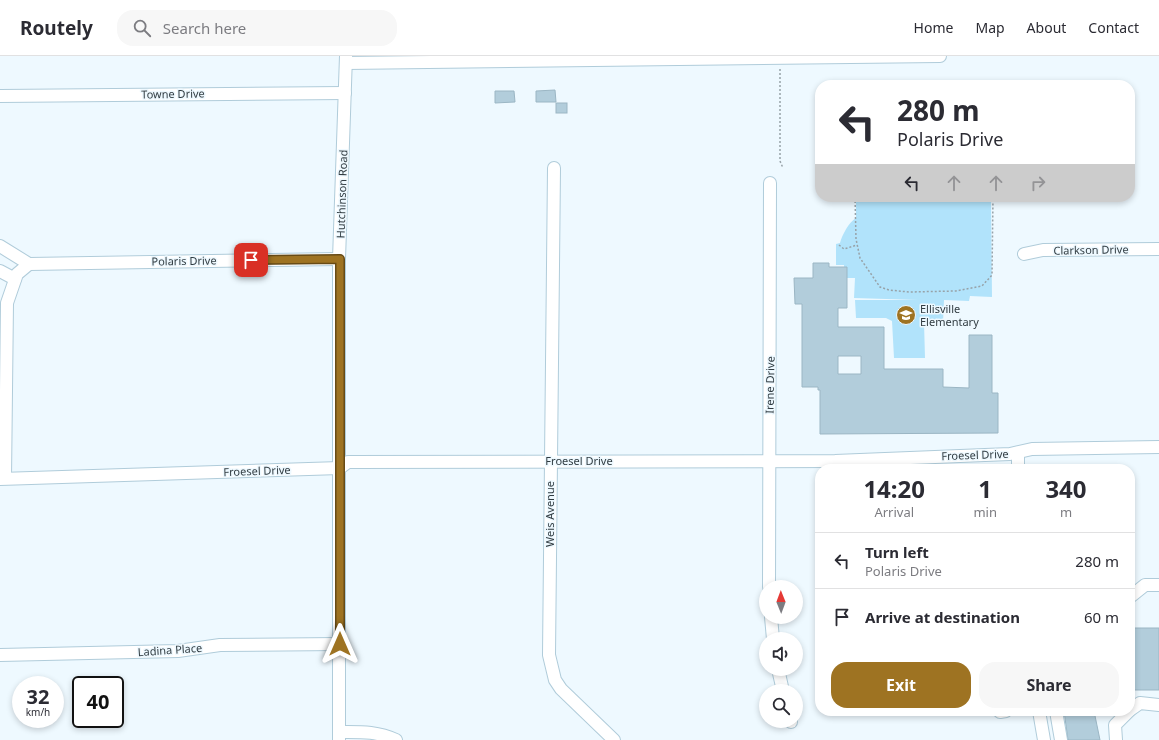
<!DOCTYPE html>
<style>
:root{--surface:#fff;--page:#f7f7f7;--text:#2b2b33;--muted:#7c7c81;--line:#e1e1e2;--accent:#9e7322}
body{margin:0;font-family:"Noto Sans",sans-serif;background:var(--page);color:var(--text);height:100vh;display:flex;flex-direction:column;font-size:15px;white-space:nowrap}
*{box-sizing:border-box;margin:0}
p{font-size:13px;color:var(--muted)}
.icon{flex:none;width:22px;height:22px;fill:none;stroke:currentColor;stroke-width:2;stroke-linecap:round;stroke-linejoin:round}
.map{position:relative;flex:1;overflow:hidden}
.sheet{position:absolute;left:815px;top:408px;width:320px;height:252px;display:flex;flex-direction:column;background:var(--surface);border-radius:16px;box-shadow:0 2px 6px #0003}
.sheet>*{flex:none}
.banner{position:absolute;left:815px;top:24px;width:320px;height:122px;border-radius:16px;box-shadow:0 2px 6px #0003;background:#fff;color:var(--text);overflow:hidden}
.needle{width:26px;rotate:359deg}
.fabs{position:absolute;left:759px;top:524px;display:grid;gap:8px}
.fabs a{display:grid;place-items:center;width:44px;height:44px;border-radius:50%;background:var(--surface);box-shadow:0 2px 6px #0003;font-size:20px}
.speed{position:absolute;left:12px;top:620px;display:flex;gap:8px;font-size:20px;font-weight:700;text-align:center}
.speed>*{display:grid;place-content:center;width:52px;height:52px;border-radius:50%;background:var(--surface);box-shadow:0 2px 6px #0003;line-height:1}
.speed small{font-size:10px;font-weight:400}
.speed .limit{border:2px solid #111;border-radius:6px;background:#fff;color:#111}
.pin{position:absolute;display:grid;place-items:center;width:34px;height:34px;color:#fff;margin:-17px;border-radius:8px;box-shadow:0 2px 6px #0006}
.me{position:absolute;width:44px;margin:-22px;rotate:0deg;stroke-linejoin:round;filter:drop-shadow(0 0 3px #0008)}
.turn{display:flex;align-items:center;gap:14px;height:84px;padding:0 16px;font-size:18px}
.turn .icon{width:52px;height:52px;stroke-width:2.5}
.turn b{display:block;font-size:28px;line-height:34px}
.lanes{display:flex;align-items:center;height:38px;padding:0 16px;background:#0003;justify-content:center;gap:20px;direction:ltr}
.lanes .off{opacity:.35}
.eta{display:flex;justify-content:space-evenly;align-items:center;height:68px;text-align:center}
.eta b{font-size:24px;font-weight:700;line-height:28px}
.cta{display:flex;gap:8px;margin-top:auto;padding:8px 16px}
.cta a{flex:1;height:46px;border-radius:16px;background:var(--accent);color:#fff;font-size:16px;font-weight:700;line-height:46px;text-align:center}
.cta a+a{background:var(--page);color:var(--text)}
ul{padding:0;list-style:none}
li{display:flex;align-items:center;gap:12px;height:56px;padding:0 16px;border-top:1px solid var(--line)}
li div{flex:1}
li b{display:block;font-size:15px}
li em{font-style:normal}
header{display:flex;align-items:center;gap:24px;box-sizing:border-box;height:56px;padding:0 20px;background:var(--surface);border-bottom:1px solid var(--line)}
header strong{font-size:19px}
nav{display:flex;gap:22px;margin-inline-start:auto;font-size:14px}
.search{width:280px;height:36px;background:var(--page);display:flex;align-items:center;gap:10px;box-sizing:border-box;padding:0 14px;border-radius:16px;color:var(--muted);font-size:15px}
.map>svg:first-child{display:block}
.green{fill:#b1e3fb}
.building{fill:#b2cddb;stroke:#9bb6c4;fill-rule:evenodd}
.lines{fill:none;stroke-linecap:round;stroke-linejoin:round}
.minor-casing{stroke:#b0ccda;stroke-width:14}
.path{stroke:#97a2a8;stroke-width:1.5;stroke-dasharray:2 2;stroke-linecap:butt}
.minor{stroke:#fff;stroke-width:12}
.route-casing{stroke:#674b16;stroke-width:10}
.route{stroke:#9e7322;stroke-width:7}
.labels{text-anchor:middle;stroke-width:3;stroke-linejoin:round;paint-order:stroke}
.street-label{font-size:11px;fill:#313c42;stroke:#eef9ff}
.poi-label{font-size:11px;fill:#313c42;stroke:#eef9ff;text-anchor:start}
</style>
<header>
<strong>Routely</strong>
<div class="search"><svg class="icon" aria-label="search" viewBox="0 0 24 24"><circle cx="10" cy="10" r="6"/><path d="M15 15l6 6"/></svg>Search here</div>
<nav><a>Home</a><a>Map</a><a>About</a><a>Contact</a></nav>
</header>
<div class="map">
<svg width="1159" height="684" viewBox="0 0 1159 684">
<rect width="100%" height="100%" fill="#eef9ff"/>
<path class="green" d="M856,141H991L992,241L970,240L969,245L944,244L943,266H924L925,302H894L892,265L886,262H856L855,244H918L854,242L855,222H844V209H836V188L840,187C842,179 849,166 856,162Z"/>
<g class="building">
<polygon points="555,34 556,46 536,46 536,35"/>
<polygon points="495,35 514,35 515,46 495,47"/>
<rect x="556" y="47" width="11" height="10"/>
<path d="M813,207H829V211H847V252H838V271H884V313H943V331L969,332V279H992V337H998V377L820,378V334H818V331H802V248H795L794,222H813ZM838,300H861V318H838Z"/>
<polygon points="1133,572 1159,572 1159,634 1130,634 1130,599 1133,599"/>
<polygon points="1064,655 1094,655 1100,684 1068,684"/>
</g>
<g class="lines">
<g class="minor-casing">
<g id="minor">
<polyline points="346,7 940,0"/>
<polyline points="0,40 345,37"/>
<polyline points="554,112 549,599 555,624 561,633 614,684"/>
<polyline points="0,190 29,208"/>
<polyline points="1024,198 1043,194 1159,193"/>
<polyline points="0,215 15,223"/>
<polyline points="1018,413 1018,397"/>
<polyline points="5,422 7,247 17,218 29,208 339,203"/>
<polyline points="0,423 340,412 348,406 835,405 1010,398 1032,393 1159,391"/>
<polyline points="769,531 770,127"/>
<polyline points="1130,541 1145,529 1159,529"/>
<polyline points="771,561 773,583"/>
<polyline points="0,599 178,595 220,589 340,588"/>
<polyline points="778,613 783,635"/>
<polyline points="1130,654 1140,647 1159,649"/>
<polyline points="999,655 1000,656 1006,655"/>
<polyline points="1039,655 1044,684"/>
<polyline points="1056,655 1061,684"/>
<polyline points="790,665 791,666"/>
<path d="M339,676C360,676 377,675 396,684"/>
<polyline points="339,684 339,203 346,0"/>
<polyline points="1116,684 1115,669 1129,655"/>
</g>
</g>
<g class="path">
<polyline points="780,13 780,105 783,112"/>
<polyline points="855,141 856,183 860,202 880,231 889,234 909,236 956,235 982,230 992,219 993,141"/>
<polyline points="839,189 844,193 857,189"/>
</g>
<use href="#minor" class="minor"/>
</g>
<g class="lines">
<g class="route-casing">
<polyline id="route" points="251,204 340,203 340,588"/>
</g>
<use href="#route" class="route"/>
</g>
<defs>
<g id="school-disc" transform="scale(1)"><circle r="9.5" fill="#9e7322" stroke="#eef9ff"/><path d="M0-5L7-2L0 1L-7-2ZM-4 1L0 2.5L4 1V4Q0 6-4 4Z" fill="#fff"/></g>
</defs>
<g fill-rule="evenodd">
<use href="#school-disc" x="906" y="259"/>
</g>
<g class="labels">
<g class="street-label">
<text transform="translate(173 38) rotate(-1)" y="4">Towne Drive</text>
<text transform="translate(342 138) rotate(-88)" y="4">Hutchinson Road</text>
<text transform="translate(1091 194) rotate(-1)" y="4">Clarkson Drive</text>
<text transform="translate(184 205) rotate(-1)" y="4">Polaris Drive</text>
<text transform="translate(770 329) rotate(-89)" y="4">Irene Drive</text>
<text transform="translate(975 399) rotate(-2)" y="4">Froesel Drive</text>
<text x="579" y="409">Froesel Drive</text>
<text transform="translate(257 415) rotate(-2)" y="4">Froesel Drive</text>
<text transform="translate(550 458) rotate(-90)" y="4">Weis Avenue</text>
<text transform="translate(170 594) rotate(-4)" y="4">Ladina Place</text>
</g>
<g class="poi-label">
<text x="920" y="257">Ellisville<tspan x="920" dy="13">Elementary</tspan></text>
</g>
</g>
</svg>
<div class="fabs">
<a><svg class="needle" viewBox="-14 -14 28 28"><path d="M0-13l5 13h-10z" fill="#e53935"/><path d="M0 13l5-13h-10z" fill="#7c7c81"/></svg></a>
<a><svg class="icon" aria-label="sound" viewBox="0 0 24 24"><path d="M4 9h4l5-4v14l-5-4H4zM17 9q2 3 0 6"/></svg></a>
<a><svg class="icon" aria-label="search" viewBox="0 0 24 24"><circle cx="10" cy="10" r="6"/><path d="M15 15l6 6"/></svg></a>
</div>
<div class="speed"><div>32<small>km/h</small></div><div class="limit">40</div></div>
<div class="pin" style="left:251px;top:204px;background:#d93025"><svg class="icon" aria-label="arrive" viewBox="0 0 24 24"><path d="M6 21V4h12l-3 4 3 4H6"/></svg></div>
<svg class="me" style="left:340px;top:588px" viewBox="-20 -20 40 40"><path d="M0-17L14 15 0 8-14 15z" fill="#9e7322" stroke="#fff" stroke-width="4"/></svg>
<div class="banner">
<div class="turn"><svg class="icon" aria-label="left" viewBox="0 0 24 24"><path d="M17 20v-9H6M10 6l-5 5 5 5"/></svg><div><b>280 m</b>Polaris Drive</div></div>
<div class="lanes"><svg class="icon" aria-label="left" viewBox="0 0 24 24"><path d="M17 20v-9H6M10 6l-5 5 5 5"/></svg><svg class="icon off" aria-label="ahead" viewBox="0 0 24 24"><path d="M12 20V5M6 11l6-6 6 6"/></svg><svg class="icon off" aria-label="ahead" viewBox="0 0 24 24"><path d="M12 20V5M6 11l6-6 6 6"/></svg><svg class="icon off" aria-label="right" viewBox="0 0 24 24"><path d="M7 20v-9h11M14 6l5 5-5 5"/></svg></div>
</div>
<section class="sheet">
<div class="eta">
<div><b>14:20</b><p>Arrival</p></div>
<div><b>1</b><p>min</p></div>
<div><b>340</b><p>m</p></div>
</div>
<ul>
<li><svg class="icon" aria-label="left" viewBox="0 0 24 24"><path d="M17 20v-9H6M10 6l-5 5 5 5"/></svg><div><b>Turn left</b><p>Polaris Drive</p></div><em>280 m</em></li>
<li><svg class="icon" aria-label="arrive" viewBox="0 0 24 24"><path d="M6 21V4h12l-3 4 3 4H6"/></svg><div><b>Arrive at destination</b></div><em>60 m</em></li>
</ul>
<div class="cta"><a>Exit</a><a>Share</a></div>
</section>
</div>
